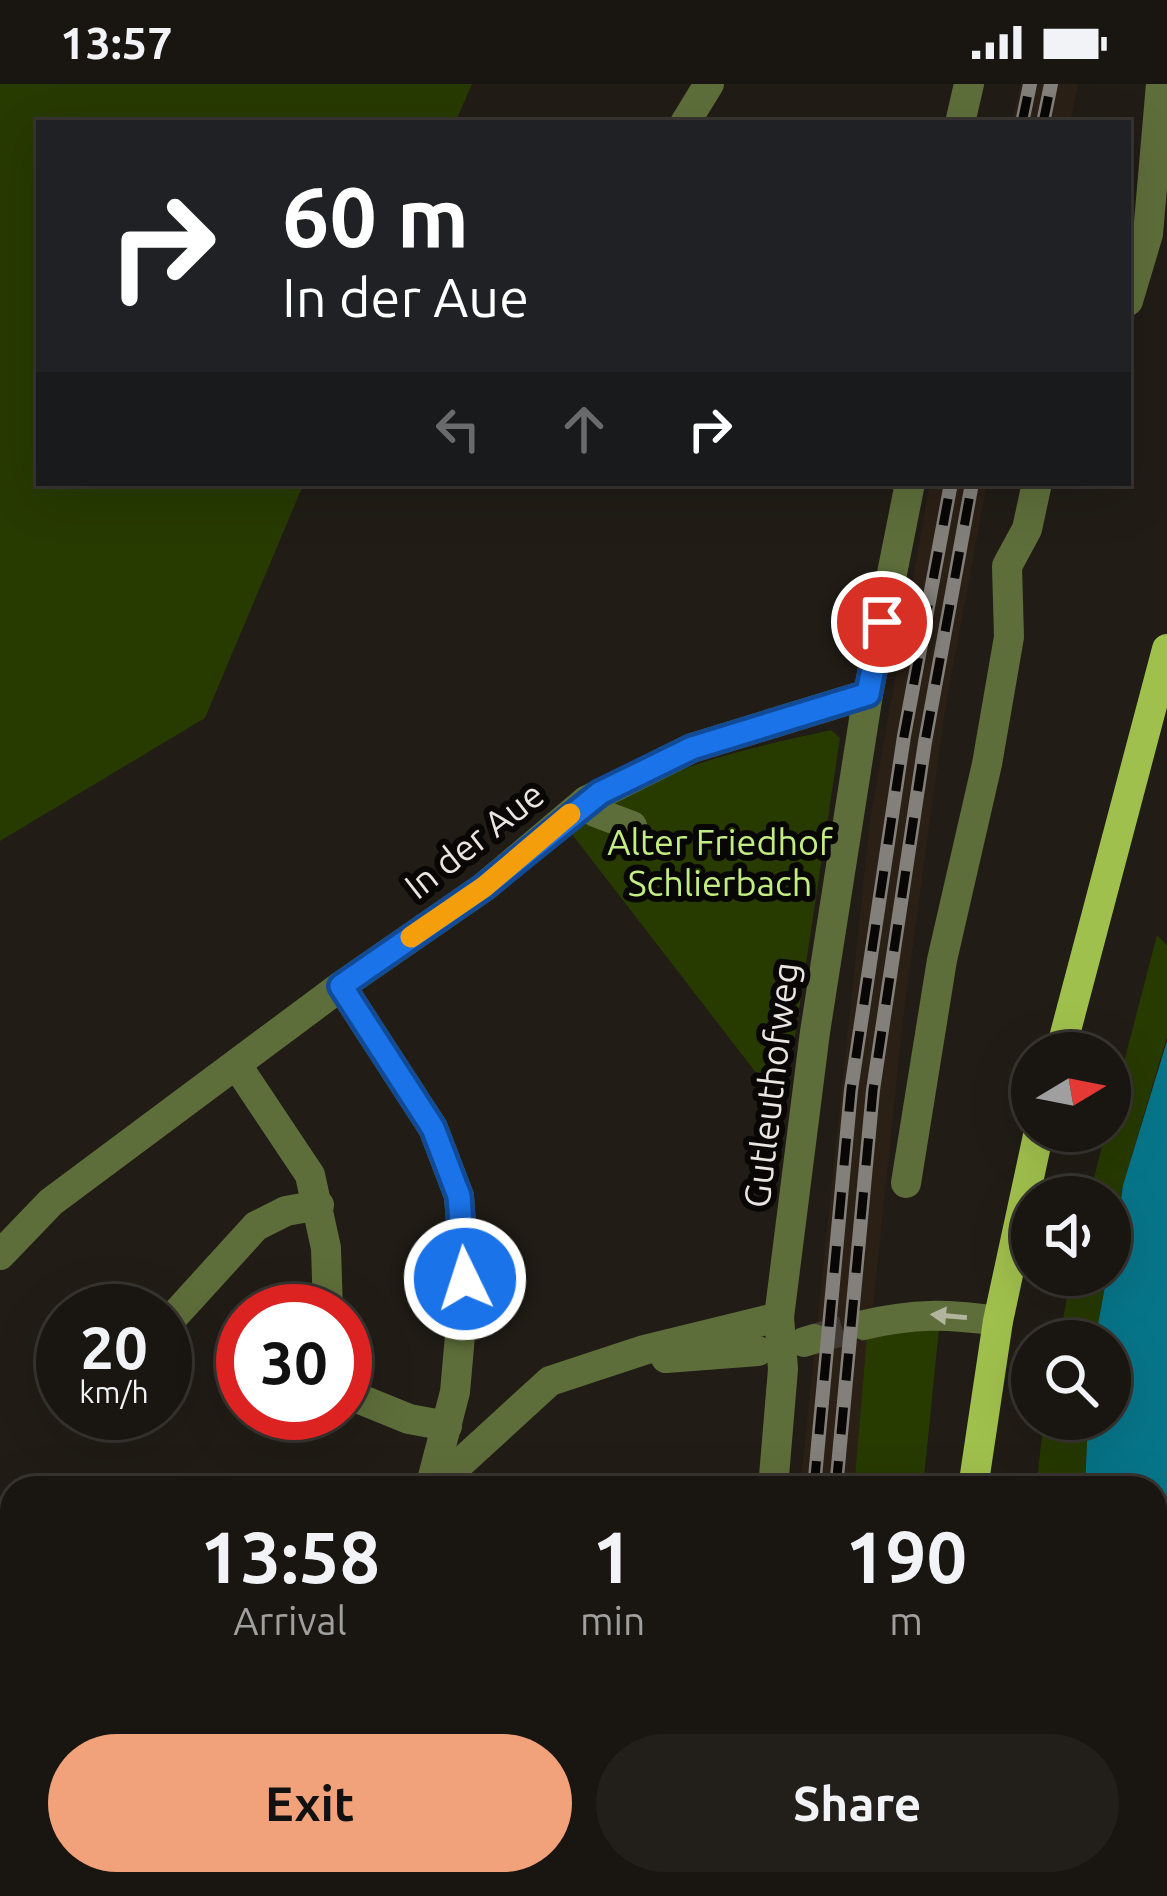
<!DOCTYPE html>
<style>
:root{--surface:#191510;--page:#221e19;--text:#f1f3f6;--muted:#9f9f9f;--line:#373430;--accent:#f1a27b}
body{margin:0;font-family:Ubuntu,sans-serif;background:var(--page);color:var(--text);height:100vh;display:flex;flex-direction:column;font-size:45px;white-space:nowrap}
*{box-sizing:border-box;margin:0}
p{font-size:39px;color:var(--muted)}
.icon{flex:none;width:66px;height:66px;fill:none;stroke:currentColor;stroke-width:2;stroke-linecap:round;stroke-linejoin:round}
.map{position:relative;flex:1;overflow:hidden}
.side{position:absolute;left:0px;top:1392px;width:1167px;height:420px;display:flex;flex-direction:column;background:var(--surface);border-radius:36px 36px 0 0;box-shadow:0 12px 48px #0002,0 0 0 3px var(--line)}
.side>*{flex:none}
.guide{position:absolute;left:36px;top:36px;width:1095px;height:366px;border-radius:0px;box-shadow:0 12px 48px #0002,0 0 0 3px var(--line);background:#202124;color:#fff;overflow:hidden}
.needle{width:78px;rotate:80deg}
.tools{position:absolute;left:1011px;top:948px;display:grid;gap:24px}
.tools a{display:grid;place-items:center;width:120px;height:120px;border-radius:50%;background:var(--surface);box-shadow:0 12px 48px #0002,0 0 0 3px var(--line);font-size:60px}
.speed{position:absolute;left:36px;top:1200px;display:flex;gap:24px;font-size:60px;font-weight:700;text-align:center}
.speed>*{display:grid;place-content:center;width:156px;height:156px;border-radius:50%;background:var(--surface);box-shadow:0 12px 48px #0002,0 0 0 3px var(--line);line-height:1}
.speed small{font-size:30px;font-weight:400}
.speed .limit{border:18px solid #d22;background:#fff;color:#111}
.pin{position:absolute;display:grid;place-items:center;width:102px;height:102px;color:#fff;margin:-51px;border:6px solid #fff;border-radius:50%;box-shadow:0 3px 12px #0007}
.me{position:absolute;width:132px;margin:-66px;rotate:356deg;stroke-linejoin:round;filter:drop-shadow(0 0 9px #0008)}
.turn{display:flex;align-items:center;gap:42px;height:252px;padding:0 48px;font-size:54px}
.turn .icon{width:156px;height:156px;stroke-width:2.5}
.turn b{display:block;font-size:84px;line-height:102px}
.lanes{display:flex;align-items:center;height:114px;padding:0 48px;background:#0003;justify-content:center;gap:60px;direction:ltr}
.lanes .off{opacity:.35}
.eta{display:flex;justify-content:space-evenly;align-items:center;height:204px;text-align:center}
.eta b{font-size:72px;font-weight:700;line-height:84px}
.primary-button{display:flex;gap:24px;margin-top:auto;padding:24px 48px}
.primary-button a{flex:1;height:138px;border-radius:72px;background:var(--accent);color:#111;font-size:48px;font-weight:700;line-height:138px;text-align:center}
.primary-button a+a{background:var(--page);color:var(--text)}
.status{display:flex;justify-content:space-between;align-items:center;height:84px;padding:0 60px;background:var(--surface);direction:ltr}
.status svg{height:33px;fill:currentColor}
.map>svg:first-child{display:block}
.built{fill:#2b2016}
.green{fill:#273a00}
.water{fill:#077589}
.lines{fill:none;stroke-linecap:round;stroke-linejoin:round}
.minor-tunnel{stroke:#3f3a34;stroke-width:30;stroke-dasharray:30 15;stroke-linecap:butt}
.minor{stroke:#5e6e3a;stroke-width:30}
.major{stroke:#a0c04d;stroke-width:30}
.rail-casing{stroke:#837f7a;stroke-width:14}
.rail{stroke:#090705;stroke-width:9;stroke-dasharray:27;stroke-linecap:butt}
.oneway{fill:#b1b59e}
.route-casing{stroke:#114b97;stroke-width:30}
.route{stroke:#1a73e8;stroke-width:21}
.slow{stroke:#f59e0b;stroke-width:21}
.labels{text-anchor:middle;stroke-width:12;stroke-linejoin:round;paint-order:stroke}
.street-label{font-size:36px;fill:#e9e5e1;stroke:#090705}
.park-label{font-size:36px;fill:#c1ed82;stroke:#090705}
</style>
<div class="status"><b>13:57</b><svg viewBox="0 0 49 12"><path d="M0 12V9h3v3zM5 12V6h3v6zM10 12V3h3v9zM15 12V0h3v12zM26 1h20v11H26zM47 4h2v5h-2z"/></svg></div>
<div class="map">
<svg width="1167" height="1812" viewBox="0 0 1167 1812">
<rect width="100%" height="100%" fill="#211c16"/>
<g class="built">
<polygon points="1021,0 1078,0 1070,39 1011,39"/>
<polygon points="930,399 987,399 945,626 904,927 854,1404 800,1404 870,736"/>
<polygon points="261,1800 441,1800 440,1812 259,1812"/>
<polygon points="765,1800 819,1800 818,1812 764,1812"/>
</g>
<g class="green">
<polygon points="0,0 472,0 455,39 39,39 39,399 304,399 205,634 0,757"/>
<path d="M831,646L840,654L784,1025L571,749C640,687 743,665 831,646Z"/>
<polygon points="1157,851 1167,861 1167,953 1123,1101 1110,1172 1110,1113 1089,1113 1106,1047 1110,1047 1110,1032"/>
<polygon points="1071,1191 1107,1191 1095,1257 1059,1257"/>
<polygon points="940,1235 923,1404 854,1404 867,1252"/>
<polygon points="1044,1335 1088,1335 1085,1404 1036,1404"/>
<polygon points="12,1667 12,1800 203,1800 202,1812 0,1812 0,1672"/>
<polygon points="819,1800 897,1800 897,1812 818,1812"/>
<polygon points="1010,1800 1116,1800 1118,1812 1009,1812"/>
</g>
<polygon class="water" points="1167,957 1167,1812 1118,1812 1116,1800 1155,1800 1155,1404 1085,1404 1088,1335 1110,1335 1110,1257 1095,1257 1107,1191 1110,1191 1123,1101"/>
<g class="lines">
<polyline class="minor-tunnel" points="814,1255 864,1241"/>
<g class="minor">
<polyline points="685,39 709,0"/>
<polyline points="960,39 969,0"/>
<polyline points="1128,217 1148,150 1161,0"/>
<polyline points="586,717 595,728 632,742"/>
<polyline points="341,902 433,1044 459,1112 465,1195 455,1308 430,1404"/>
<polyline points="238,983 310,1091 326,1164 328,1227"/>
<polyline points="906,1099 942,876 987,680 1009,553 1007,482 1027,445 1037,399"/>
<polyline points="0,1171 51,1118 341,902 484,803 586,717 692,664 868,610"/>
<path d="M864,1241C915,1229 946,1230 998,1237"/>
<polyline points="165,1242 256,1142 286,1127 319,1121"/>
<polyline points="804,1258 814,1255"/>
<polyline points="666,1274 758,1267"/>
<polyline points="345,1309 409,1335 447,1342"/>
<polyline points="307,1332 308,1329"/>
<polyline points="433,1404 550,1297 644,1266 779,1233"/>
<polyline points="773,1404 783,1285 779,1233 815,948 868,610 910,399"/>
<polyline points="0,1661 12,1658"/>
<polyline points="231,1812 232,1800"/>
<polyline points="731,1812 732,1800"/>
</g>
<g class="major">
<polyline points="1060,969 1167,565"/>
<polyline points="973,1404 998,1237 1039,1047"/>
<polyline points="942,1812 942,1800"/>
</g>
<g class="rail-casing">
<g id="rail">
<polyline points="1022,39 1030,0"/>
<polyline points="1043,39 1051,0"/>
<polyline points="814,1404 851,1006 904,652 951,399"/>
<polyline points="836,1404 873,1006 925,658 972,399"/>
<polyline points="777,1812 778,1800"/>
<polyline points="798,1812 799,1800"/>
</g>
</g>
<use href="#rail" class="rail"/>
</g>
<defs><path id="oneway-solid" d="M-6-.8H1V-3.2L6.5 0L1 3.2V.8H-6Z" transform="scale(3)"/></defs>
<use class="oneway" href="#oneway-solid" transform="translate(949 1232) rotate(-175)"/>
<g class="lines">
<g class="route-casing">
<polyline id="route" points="465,1195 459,1112 433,1044 341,902 484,803 600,709 692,664 868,610 882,538"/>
</g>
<use href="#route" class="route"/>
<polyline class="slow" points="411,853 484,803 570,730"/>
</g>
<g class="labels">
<g class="street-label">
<text transform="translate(474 756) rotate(-38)" y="13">In der Aue</text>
<text transform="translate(771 1001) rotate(-83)" y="13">Gutleuthofweg</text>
</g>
<g class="park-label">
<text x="720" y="771">Alter Friedhof<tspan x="720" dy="41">Schlierbach</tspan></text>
</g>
</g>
</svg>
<div class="tools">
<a><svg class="needle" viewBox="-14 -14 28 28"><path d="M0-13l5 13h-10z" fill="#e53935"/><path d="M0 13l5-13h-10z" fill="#9f9f9f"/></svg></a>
<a><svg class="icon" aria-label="sound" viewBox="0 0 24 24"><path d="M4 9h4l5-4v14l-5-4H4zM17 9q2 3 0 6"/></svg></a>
<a><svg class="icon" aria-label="search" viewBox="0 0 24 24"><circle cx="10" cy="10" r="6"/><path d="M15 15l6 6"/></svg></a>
</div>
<div class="speed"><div>20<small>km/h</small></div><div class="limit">30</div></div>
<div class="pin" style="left:882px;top:538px;background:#d93025"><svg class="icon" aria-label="arrive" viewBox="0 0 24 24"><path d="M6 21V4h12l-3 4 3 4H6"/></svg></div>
<svg class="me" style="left:465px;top:1195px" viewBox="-20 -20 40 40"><circle r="17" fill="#1a73e8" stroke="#fff" stroke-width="3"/><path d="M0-11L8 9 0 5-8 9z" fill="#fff"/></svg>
<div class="guide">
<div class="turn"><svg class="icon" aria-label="right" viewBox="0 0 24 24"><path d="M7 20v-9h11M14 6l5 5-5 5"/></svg><div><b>60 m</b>In der Aue</div></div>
<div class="lanes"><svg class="icon off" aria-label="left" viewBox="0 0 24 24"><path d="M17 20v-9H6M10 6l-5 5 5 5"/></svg><svg class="icon off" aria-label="ahead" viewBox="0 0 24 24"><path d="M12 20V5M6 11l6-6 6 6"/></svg><svg class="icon" aria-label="right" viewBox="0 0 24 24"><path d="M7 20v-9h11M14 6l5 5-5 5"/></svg></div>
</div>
<section class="side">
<div class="eta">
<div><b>13:58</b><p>Arrival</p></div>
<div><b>1</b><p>min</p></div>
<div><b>190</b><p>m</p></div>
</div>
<div class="primary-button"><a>Exit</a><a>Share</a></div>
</section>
</div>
